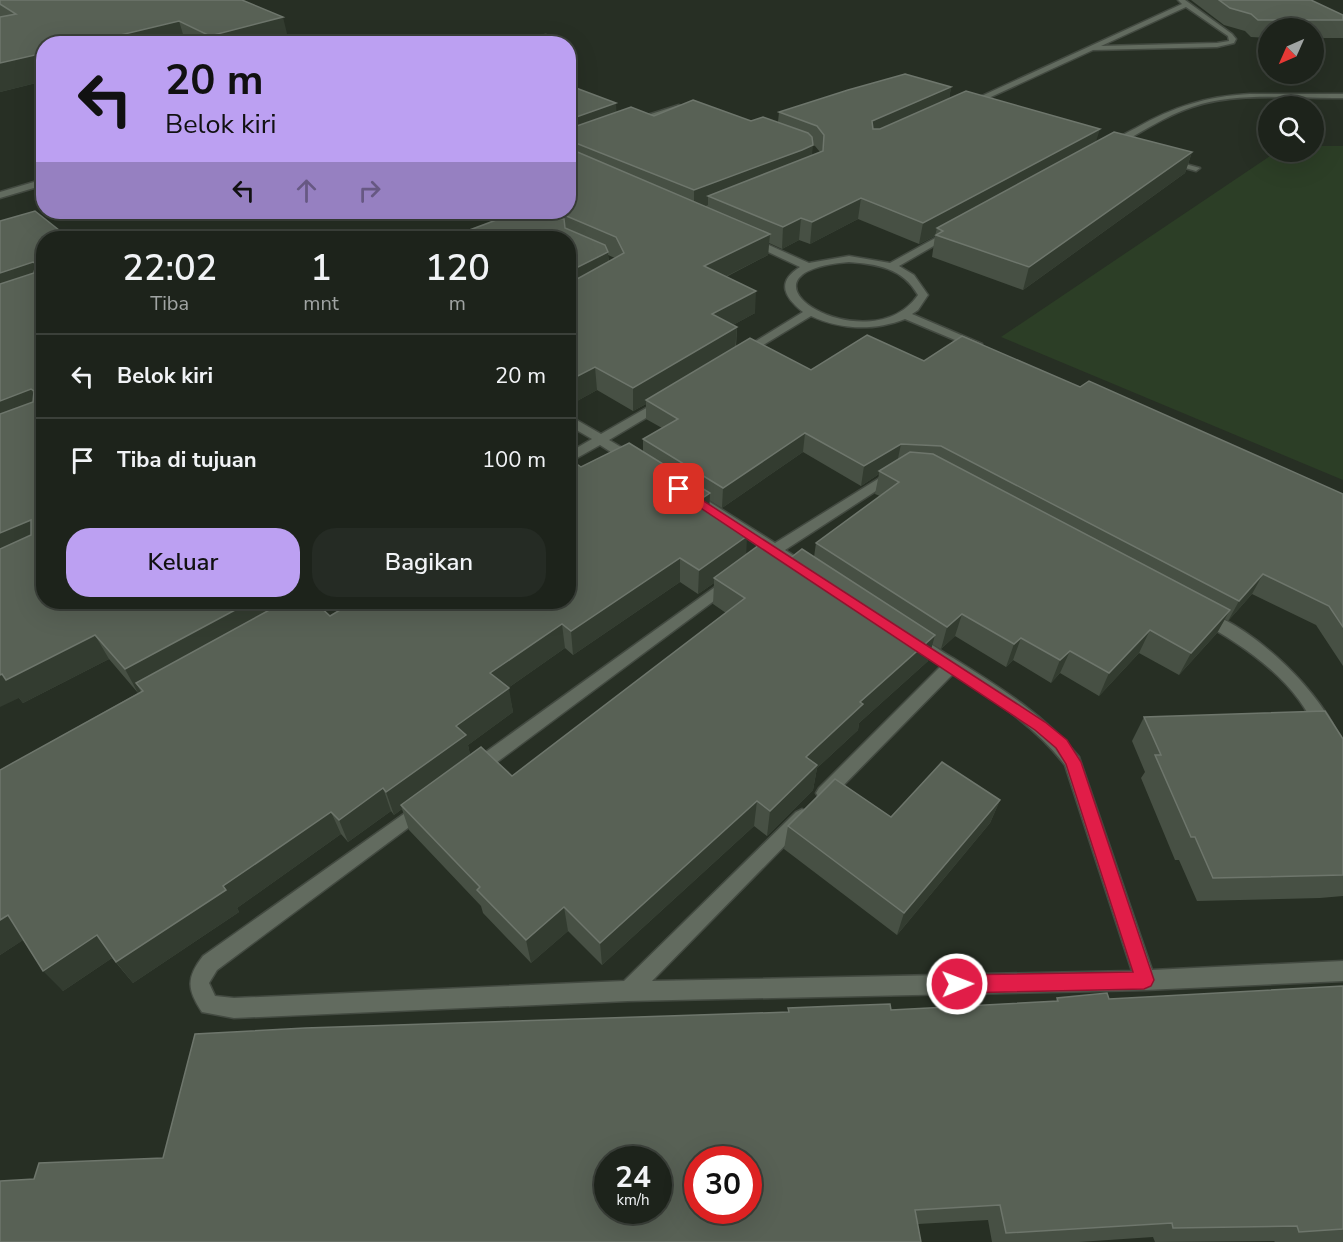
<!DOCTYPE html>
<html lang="id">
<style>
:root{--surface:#1d231b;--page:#252b24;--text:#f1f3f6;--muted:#a0a4a3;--line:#3b403a;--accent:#bca0f2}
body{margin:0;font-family:"Nunito Sans",sans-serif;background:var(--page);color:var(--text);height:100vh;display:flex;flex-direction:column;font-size:22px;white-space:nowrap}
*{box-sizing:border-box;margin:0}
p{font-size:20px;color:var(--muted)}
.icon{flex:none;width:33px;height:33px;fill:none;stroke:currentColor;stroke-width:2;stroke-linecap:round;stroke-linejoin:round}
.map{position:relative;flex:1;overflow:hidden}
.details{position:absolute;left:36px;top:231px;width:540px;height:378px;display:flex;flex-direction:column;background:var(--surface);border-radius:24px;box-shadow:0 6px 24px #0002,0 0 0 2px var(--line)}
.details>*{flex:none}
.top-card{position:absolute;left:36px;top:36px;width:540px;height:183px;border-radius:24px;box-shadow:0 6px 24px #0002,0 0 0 2px var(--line);background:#bca0f2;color:#111;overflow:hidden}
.needle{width:39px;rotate:225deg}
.tools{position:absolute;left:1258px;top:18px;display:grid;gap:12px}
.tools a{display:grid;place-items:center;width:66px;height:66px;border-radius:50%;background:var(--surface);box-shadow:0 6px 24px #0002,0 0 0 2px var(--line);font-size:30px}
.speed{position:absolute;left:594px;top:1146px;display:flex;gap:12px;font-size:30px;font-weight:700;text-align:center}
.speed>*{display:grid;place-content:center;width:78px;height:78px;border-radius:50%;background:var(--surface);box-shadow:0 6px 24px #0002,0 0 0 2px var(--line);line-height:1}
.speed small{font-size:15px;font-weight:400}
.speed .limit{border:9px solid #d22;background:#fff;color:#111}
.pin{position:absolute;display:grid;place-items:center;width:51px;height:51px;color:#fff;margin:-26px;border-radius:12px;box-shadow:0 3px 9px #0006}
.me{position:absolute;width:66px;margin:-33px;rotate:89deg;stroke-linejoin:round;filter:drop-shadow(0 0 4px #0008)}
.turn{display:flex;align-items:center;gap:21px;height:126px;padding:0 30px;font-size:27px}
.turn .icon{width:78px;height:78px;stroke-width:2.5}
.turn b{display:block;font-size:42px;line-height:51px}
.lanes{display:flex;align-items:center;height:57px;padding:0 30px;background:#0003;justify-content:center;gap:30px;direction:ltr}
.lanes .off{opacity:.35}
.eta{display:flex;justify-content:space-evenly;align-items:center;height:102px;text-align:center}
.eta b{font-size:36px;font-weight:600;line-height:42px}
.cta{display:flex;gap:12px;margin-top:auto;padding:12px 30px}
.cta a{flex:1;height:69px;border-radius:24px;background:var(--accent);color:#111;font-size:24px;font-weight:600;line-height:69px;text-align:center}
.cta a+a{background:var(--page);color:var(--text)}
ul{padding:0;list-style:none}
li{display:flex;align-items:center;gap:18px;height:84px;padding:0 30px;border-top:2px solid var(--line)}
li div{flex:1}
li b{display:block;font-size:22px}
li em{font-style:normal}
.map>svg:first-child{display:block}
.green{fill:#2c3e26}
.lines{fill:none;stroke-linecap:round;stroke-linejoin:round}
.street-casing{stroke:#434a41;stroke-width:3}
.street{fill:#626b5f;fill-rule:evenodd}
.wall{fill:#475044;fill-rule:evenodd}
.shaded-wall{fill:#333c30}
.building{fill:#586155;stroke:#6e766c;stroke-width:1.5;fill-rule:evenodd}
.route{fill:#e11d48;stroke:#92132f;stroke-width:1.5}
</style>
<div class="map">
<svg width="1343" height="1242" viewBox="0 0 1343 1242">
<rect width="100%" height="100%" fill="#272f24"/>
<polygon class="green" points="1314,146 1343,146 1343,480 1001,337 1276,152 1314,152"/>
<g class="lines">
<g class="street-casing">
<g id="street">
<path d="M1178,0H1185L1232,34L1236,39L1234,43L1217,47L1093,50L969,107L962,105L1182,4ZM1186,7L1228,36L1229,41L1217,43L1101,46Z"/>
<polygon points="546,35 548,38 521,44 503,44"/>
<path d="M1250,94H1343V98C1294,99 1239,91 1192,107C1165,116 1140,133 1115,147L1108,145C1116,138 1126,133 1136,128C1173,107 1207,96 1250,94Z"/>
<polygon points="679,105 683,107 682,109 633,123 629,121"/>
<polygon points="1167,159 1200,168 1196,171 1167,163"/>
<polygon points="44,179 44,185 0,198 0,192"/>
<path d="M948,231L956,233L899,266L914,275L928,295L918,310L912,314L982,344V348H974L905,319C874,331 841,330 811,316L745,356L741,357L735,354L803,312C784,297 776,282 800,267L747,242V238H753L809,263L849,256L890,263ZM849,262C877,264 903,268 918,295C869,366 716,273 849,262Z"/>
<polygon points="662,399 668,403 666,406 609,440 638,457 638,463 628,463 600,445 568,463 568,453 592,439 568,425 568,415 601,434"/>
<polygon points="894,469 900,473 899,476 785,550 810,566 812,569 805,574 775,556 763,564 753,564 751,561 765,550 685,497 687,494 697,494 775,543"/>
<polygon points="729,577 736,582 734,586 481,774 475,776 469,774 466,769 469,764"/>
<path d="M1203,611C1254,626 1324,694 1342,744C1343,750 1343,760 1343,767L1337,765C1324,743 1314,721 1299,700C1273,665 1235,641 1198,620L1196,616Z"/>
<path d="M913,635C927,640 940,651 953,658C998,686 1045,715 1079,757L1152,970L1343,961V981L1145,990L628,1001L234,1018L202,1012C187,989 186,978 203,956L422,801L428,803L431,808L428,813L217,970L209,983L215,996L234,998L624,981L796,812L802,809L808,812L811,817L808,822L652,981L1132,971L1065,765C1035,726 994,700 953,674L831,798L825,800L819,798L816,793L819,788L941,666L908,645L905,641L908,637Z"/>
</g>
</g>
<use href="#street" class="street"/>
</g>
<g class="wall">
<polygon points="0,0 242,0 289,42 282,44 44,44 44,81 0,92"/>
<polygon points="1191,0 1311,0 1343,15 1343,38 1314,38 1314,28 1269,28 1269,38 1251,37 1245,31 1224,25"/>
<path d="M568,85L616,103V112L654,116L778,122L779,112L951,87L949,99L1096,142L1192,152L1185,173L1023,290L932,257L935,236L919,244L858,219L810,244L799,240L782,249L769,243L768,255L726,277L755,313L733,325L737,327L736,347L811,370L924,361L1080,387L1343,494V666L1316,625L1252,594L1228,621L1225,619L1217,633L1179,675L1139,653L1099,696L1060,673L1051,683L1013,660L1006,667L955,636L941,649L932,644L928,661L859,723L858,730L817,768L813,790L767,836L754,826L602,965L568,931L531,963L483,913L481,906L409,830L402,809L394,815L391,811L348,842L341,834L237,908L239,912L133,983L112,958L63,991L23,940L0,955V770L138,693L109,659L23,703L19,698L35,211L44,602L330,616L353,606L568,602L581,467L643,452V439L662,428L646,419V404L633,411L597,390L568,406V238L492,222L471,212H568ZM812,145L815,146L820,152L812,155ZM608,255L615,258L609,262ZM803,452L861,486L879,474L875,494L880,496L816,543L814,557L789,559L746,555L709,511V500L722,508ZM680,582L698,594L714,583L713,604L726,613L512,776L470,755L468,745L513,712L508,688L565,648L573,655Z"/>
<polygon points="1144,717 1343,739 1343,896 1320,898 1197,901 1179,860 1175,860 1141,778 1145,772 1132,741"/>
<polygon points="1000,800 990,823 897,935 784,849 788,826 891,817"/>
<polygon points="1343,986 1343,1242 1275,1242 1274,1241 1155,1242 1153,1237 1079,1242 992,1242 988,1220 918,1224 34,1179 163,1158 788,1012 788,1008 891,1010 1056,1001 1057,998 1109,999"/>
</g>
<g class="shaded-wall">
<polygon points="283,17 289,42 282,44 213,44 210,36"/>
<polygon points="179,21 186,44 83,44"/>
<polygon points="44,53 44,81 0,92 0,63"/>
<polygon points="951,87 948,106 869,141 872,121"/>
<polygon points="616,103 617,122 568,140 568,120"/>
<polygon points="1100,129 1094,148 943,231 937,228 935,236 919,244 923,223"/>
<polygon points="813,145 811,165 708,196 708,205 694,211 694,190"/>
<polygon points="1192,152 1185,173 1023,290 1029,267"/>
<polygon points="861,198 858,219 810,244 812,222"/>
<polygon points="500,212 521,212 523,223 502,227"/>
<polygon points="801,218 799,240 782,249 783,227"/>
<polygon points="770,234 768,255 703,288 704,266"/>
<polygon points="608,252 609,274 568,295 568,272"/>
<polygon points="33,262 43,284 0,299 0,273"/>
<polygon points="756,291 755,313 711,337 712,314"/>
<polygon points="737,327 735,350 646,400 646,404 633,411 633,388"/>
<polygon points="595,367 597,390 568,406 568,381"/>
<polygon points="31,389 43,412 0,430 0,401"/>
<polygon points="805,433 803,452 722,508 723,488"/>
<polygon points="901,444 897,463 879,471 879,474 861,486 864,466"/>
<polygon points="710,493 709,517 695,503"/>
<polygon points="31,520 44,542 0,564 0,533"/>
<polygon points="747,536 746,560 714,578 714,583 698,594 699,570"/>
<polygon points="680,558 680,582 573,655 571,631"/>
<polygon points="1263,574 1252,594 1228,621 1239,601"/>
<polygon points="250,602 299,602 136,683 141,692 138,693 125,669"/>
<polygon points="1230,610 1217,633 1179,675 1191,653"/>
<polygon points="962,614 955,636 941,649 947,627"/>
<polygon points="562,624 565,648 495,697 490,673"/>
<polygon points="1150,630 1139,653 1099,696 1109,673"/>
<polygon points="95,635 109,659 23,703 19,698 0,707 0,675"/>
<polygon points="935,635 928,661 859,723 858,730 817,768 813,790 767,836 770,811 806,757 860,702"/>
<polygon points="1021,638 1013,660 1006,667 1014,644"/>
<polygon points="1070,651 1060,673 1051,683 1060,660"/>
<polygon points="509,688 513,712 468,745 471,759 401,805 402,809 394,815 386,792 456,726"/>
<polygon points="383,788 391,811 348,842 339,820"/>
<polygon points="1000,800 990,823 897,935 904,913"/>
<polygon points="757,801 754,826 602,965 600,943"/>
<polygon points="331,812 341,834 237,908 239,912 133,983 116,962 223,886"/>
<polygon points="564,907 568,931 531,963 526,940"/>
<polygon points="8,915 28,937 0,955 0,920"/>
<polygon points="97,935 115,956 63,991 43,971"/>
</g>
<g class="building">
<polygon points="0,0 242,0 283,17 210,36 179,21 83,44 44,44 44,53 0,63 0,17 16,14 0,4"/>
<polygon points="1219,0 1311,0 1343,15 1343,20 1258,20 1251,14 1230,8"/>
<polygon points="905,74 951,87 872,121 873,129 880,129 966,91 1100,129 923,223 861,198 812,222 801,218 783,227 708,196 823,151 824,135 817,126 779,112 848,90"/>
<polygon points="568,85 616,103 568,120"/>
<polygon points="693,100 751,121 763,117 808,133 812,137 813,145 802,150 694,190 568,140 568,129 631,107 654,116"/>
<polygon points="1114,132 1192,152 1029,267 936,235 943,231 937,228"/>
<polygon points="568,148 770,234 704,266 756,291 712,314 737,327 633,388 595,367 568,381 568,284 624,253 616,237 557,212 568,212"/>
<polygon points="35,211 69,238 44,238 44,602 250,602 125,669 95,635 6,680 2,674 0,675 0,549 31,535 31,520 0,533 0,414 33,402 34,391 31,389 0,401 0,284 34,273 36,264 33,262 0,273 0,221"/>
<polygon points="515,213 564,219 565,228 605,245 608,252 568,272 568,238 448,238"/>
<polygon points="867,335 924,361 962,336 1080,387 1089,381 1343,494 1343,627 1329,606 1263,574 1239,601 941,446 901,444 864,466 805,433 723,488 643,439 678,419 646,400 750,338 811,370"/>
<polygon points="629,443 710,493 695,503 747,536 699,570 680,558 571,631 562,624 490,673 509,688 456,726 466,735 386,792 383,788 339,820 331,812 223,886 226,890 116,962 97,935 43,971 8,915 0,920 0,770 143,691 136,683 284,602 315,602 330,616 350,604 353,606 362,602 568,602 568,458 581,467"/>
<polygon points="910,452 933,454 1230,610 1191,653 1150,630 1109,673 1070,651 1060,660 1021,638 1014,644 962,614 947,627 816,543 899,482 879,471"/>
<polygon points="762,543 789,559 802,549 935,635 860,702 863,704 806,757 817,765 770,811 757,801 600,943 564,907 526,940 477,890 480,887 401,805 481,747 512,776 745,598 714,578"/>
<polygon points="1325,711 1343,739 1343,875 1213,878 1195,837 1191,837 1155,755 1161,755 1144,717"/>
<polygon points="942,762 1000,800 904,913 788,826 835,779 891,817"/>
<path d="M1343,986V1229L1299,1232L1297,1226L1173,1228L1172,1223L1006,1233L1000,1205L915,1210L921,1242H0V1181L34,1179L39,1163L163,1158L195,1034L305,1028L789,1012L788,1008L836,1006L890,1004L891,1010L1058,1001L1057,998L1107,993L1109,999ZM608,1160H658V1210H608ZM698,1160H748V1210H698Z"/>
</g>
<polygon class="route" points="679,485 1045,722 1067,740 1081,762 1154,980 1151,986 1144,989 957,993 950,990 948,984 950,978 957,975 1133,972 1066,764 1056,748 1035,730 675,491 675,486"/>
</svg>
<div class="tools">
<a><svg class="needle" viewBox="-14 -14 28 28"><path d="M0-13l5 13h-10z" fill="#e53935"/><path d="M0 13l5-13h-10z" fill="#a0a4a3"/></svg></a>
<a><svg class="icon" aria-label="search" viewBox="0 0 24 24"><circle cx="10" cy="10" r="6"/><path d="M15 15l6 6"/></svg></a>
</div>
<div class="speed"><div>24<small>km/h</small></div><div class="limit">30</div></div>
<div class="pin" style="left:679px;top:489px;background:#d93025"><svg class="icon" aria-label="arrive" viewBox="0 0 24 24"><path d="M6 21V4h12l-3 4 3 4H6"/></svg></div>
<svg class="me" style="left:957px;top:984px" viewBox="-20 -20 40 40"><circle r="17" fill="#e11d48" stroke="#fff" stroke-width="3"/><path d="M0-11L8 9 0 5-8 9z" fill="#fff"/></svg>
<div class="top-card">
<div class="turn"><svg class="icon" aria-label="left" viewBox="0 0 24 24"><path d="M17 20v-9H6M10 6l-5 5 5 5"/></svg><div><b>20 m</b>Belok kiri</div></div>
<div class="lanes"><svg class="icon" aria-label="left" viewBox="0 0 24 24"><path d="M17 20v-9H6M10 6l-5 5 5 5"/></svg><svg class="icon off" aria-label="ahead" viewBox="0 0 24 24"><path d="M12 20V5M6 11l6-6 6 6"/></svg><svg class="icon off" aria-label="right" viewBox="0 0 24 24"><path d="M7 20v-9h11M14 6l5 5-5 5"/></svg></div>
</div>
<section class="details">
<div class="eta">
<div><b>22:02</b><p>Tiba</p></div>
<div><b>1</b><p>mnt</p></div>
<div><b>120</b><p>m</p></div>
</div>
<ul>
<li><svg class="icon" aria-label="left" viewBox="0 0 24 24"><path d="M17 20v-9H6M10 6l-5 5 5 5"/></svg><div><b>Belok kiri</b></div><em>20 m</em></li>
<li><svg class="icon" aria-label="arrive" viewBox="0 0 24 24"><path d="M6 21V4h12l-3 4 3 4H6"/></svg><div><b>Tiba di tujuan</b></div><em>100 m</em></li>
</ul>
<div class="cta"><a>Keluar</a><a>Bagikan</a></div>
</section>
</div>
